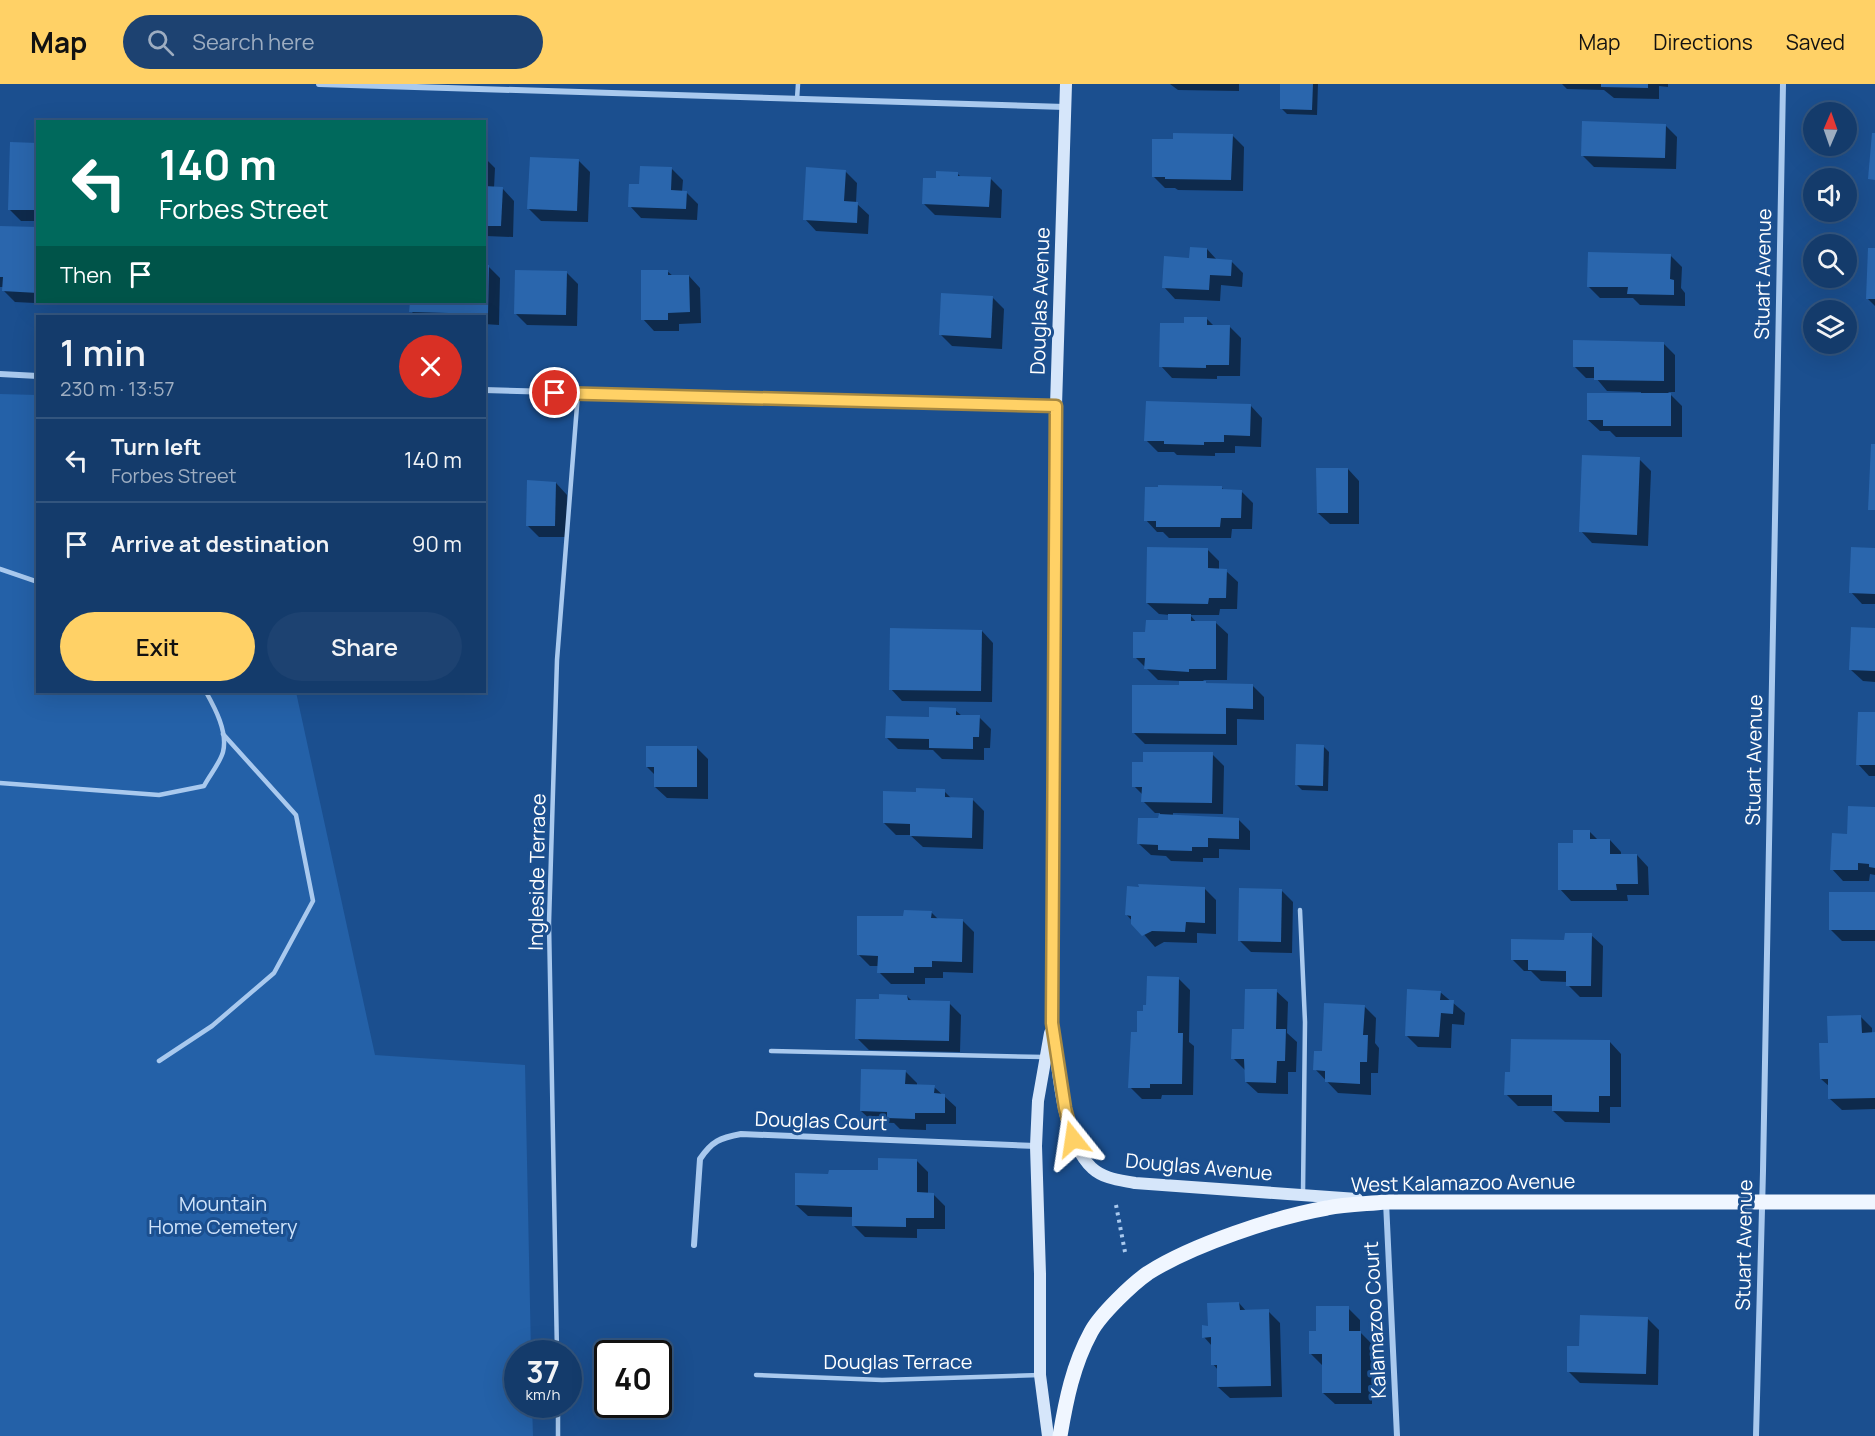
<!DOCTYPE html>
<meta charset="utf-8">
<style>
:root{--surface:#143b6b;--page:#1d4271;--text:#f1f3f6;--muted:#9dadc1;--line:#33557e;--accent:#ffd166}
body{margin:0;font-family:Manrope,sans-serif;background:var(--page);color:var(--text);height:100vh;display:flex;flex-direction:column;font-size:22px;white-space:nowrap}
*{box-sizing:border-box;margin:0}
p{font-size:20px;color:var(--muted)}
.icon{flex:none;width:33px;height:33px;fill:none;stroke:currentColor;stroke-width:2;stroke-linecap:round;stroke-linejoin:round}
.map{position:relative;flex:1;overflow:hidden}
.drawer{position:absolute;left:36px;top:231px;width:450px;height:378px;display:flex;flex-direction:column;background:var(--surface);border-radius:0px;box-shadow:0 6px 24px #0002,0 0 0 2px var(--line)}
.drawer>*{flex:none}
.banner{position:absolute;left:36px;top:36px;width:450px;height:183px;border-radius:0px;box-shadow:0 6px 24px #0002,0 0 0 2px var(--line);background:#00695c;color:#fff;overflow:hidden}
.needle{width:39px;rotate:2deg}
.fabs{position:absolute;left:1803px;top:18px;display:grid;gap:12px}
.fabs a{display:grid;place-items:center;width:54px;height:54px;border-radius:50%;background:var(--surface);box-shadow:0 6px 24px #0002,0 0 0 2px var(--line);font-size:30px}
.speed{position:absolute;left:504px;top:1256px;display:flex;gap:12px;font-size:30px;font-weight:700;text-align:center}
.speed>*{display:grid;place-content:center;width:78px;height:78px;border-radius:50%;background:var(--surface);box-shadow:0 6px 24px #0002,0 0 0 2px var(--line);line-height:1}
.speed small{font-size:15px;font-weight:400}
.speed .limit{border:3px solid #111;border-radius:9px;background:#fff;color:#111}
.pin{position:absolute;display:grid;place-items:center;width:51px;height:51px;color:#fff;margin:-26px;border:3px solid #fff;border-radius:50%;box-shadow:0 2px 6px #0007}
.me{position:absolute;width:66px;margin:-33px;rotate:345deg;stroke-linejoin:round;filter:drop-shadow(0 0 4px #0008)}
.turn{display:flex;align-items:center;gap:21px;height:126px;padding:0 24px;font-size:27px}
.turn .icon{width:78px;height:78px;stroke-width:2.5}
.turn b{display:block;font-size:42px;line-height:51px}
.then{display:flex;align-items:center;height:57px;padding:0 24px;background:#0003;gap:12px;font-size:22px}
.round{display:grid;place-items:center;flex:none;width:63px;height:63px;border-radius:32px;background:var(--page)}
.overview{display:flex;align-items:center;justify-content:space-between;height:102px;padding:0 24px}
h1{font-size:36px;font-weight:600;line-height:45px}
.action{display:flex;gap:12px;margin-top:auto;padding:12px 24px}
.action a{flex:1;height:69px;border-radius:36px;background:var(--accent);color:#111;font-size:24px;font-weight:600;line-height:69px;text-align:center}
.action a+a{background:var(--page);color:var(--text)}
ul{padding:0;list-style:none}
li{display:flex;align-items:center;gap:18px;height:84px;padding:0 24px;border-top:2px solid var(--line)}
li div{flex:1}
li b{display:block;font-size:22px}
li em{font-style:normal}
header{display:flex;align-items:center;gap:36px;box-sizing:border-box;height:84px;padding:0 30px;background:var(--accent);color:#111}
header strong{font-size:28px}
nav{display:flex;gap:33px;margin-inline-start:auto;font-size:21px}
.search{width:420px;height:54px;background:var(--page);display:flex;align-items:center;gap:15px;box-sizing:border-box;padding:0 21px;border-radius:33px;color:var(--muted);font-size:22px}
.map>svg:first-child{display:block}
.green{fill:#2461a8}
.shadow{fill:#0007}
.building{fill:#2a66ad}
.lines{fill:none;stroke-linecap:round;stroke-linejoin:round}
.path{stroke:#a9c9ee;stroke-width:4;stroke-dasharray:3 4.5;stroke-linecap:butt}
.lane{stroke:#a9c9ee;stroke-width:4.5}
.street{stroke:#a9c9ee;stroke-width:6}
.secondary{stroke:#d6e6fa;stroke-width:12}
.primary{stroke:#f0f6ff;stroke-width:15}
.route-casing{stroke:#a68842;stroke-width:15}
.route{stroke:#ffd166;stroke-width:10}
.labels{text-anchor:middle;stroke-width:6;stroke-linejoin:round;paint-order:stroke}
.street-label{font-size:20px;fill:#fff;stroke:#1b4f8f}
.park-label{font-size:20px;fill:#cfe3fa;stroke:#1b4f8f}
</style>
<header>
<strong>Map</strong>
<div class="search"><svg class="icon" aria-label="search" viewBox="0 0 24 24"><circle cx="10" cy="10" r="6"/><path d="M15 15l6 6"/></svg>Search here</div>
<nav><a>Map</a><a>Directions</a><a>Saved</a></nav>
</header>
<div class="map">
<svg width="1875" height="1352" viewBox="0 0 1875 1352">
<rect width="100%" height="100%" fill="#1b4f8f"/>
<polygon class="green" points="0,310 37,311 38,608 296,608 375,971 525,981 531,1269 518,1269 518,1320 532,1320 533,1352 0,1352"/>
<g class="shadow">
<polygon points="1170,0 1239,0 1239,7 1178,6"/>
<polygon points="1282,0 1318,0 1317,31 1287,30 1281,24"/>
<polygon points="1562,0 1668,0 1668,3 1659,2 1659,15 1614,14 1604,6 1567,5"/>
<polygon points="1665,41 1677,53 1676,85 1594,83 1582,71"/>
<polygon points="1232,51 1244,63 1243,107 1178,106 1175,104 1165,104 1153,92"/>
<polygon points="38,61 38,137 21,137 9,125"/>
<polygon points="484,73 495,84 494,104 503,105 514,117 513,153 486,152 484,151"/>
<polygon points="578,76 590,88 588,138 541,137 529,125"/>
<polygon points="671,84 683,96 682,108 686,108 698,120 697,136 641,134 630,122 640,102"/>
<polygon points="845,87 857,99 856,119 869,131 868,150 816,147 805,135"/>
<polygon points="958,90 961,93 990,94 1002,106 1001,134 935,131 924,120 937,96"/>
<polygon points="0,143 38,144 38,218 54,218 54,220 15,218 4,207 4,203 0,203"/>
<polygon points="1207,165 1217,176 1231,177 1243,189 1242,203 1221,201 1220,217 1175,215 1164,203 1191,176"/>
<polygon points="1875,166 1875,222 1868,215"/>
<polygon points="1670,171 1682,183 1681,204 1685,209 1685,222 1640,221 1633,214 1600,214 1588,202"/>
<polygon points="489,183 500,194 499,241 484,240 484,232 416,232 411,227 411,218 484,218"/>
<polygon points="667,187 673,192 689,192 700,204 701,239 679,240 679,247 654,247 643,235"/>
<polygon points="566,188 578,200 577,242 527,241 515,229"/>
<polygon points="992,213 1004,225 1002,265 952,262 941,251"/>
<polygon points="1206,234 1214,242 1229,242 1241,254 1240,292 1217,292 1217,295 1172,294 1161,282 1185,241"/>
<polygon points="1663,259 1675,271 1675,308 1668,308 1682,322 1682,353 1616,353 1610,347 1600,347 1588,336 1641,310 1641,308 1607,307 1596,294 1586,294 1574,282"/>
<polygon points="1251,322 1262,334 1261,363 1235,362 1235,369 1215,369 1215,372 1177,371 1174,368 1158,368 1146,356"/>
<polygon points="1639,375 1651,387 1648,462 1592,459 1581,447"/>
<polygon points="1348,385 1359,397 1359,440 1330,440 1318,429"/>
<polygon points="556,399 567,411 566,453 539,453 527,441"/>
<polygon points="1221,403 1225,407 1241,407 1253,419 1252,445 1232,445 1231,454 1169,454 1163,448 1157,448 1146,436"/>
<polygon points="1207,465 1219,477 1219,486 1226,487 1238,498 1237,525 1220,525 1219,531 1190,531 1197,539 1216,539 1228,550 1227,596 1203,596 1208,601 1252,601 1264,613 1264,636 1237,635 1237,661 1145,660 1134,649 1181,602 1181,597 1158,596 1135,573 1147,550 1169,538 1170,531 1159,530 1147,519"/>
<polygon points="1875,465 1875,520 1862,520 1851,508"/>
<polygon points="1875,546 1875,598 1863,597 1851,586"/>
<polygon points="982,547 993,559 992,618 902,617 891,605"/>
<polygon points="955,626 962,632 979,633 991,645 990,664 984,664 984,676 942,675 933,666 898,665 887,654"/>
<polygon points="1875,630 1875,692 1869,692 1858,680"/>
<polygon points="1323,662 1329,668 1328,707 1302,706 1297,701"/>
<polygon points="696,663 708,675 708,715 667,714 655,703 655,691 647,683"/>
<polygon points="1212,670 1224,682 1223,730 1173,729 1173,732 1239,736 1250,747 1250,766 1219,765 1219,774 1203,774 1203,778 1171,777 1166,772 1151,771 1139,760 1160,736 1160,729 1155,729 1143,717 1143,711 1134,702"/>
<polygon points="944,707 952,715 972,715 984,727 983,765 923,763 910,751 896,751 884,739 918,709"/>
<polygon points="1875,725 1875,791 1870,790 1869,797 1843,797 1832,785 1849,751"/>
<polygon points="1590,748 1598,756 1610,756 1621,768 1621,771 1637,771 1648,783 1649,811 1627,811 1628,817 1571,817 1560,805 1574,760"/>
<polygon points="1204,804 1216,816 1216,850 1197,849 1197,859 1164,858 1155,863 1126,830"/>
<polygon points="1282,807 1293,818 1292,869 1251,868 1240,857"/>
<polygon points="1875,809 1875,857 1842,857 1831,846"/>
<polygon points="931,828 939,836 962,836 974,848 973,889 943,888 943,894 925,894 925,900 891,900 879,888 879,882 870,882 858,870 905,834"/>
<polygon points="1591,851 1603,862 1602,913 1580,913 1568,901 1568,898 1541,897 1531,887 1524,887 1512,875"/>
<polygon points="1178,894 1190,906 1189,958 1194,962 1193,1011 1162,1011 1161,1015 1142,1015 1130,1003 1138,950 1144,929 1148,922"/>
<polygon points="1276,907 1288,918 1287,949 1297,958 1296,988 1288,988 1288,1010 1258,1009 1246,998 1245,986 1233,974 1246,947"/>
<polygon points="1440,908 1465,929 1464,941 1452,940 1451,964 1418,963 1406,951"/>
<polygon points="907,912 913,918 949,919 961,931 960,968 869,966 857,954"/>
<polygon points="1364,922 1376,934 1375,959 1379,964 1378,989 1371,989 1371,1011 1338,1009 1315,985 1323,969"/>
<polygon points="1860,932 1872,944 1872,950 1875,950 1875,1025 1842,1026 1830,1015 1830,1003 1821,995"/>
<polygon points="1610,958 1621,970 1621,1023 1610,1023 1610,1039 1565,1038 1553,1027 1554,1022 1518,1022 1506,1010"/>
<polygon points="905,987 917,999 917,1002 934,1003 956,1023 956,1040 926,1040 926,1046 900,1045 894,1039 873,1038 861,1027"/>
<polygon points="916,1076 928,1088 928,1110 933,1110 945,1122 945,1145 917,1145 917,1154 865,1153 853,1141 854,1133 808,1132 796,1121 830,1091 879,1088"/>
<polygon points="1239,1219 1247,1228 1268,1227 1280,1239 1282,1313 1230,1314 1218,1303 1218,1286 1213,1280 1212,1262 1204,1253 1209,1243"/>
<polygon points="1348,1224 1360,1236 1360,1248 1372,1260 1372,1320 1335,1320 1323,1309 1323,1282 1311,1270 1318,1248"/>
<polygon points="1647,1234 1659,1246 1658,1301 1580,1299 1568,1287 1581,1264"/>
</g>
<g class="building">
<polygon points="1280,0 1313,0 1312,26 1280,25"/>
<polygon points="1601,0 1648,0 1648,4 1601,3"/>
<polygon points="1582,37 1666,40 1665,74 1581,72"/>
<polygon points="1173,49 1233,50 1231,96 1165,95 1165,93 1152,93 1152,55 1173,55"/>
<polygon points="1872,49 1875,49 1875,96 1868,95"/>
<polygon points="10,58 38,59 38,126 8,126"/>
<polygon points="530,73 579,75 577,127 527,125"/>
<polygon points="640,82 672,83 671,106 687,107 686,125 628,123 629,100 639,100"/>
<polygon points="806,83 846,86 844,117 858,118 857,139 803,136"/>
<polygon points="936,87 958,88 958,92 991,93 989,123 922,120 923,94 936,94"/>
<polygon points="484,102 503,103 501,142 484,142"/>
<polygon points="0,142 38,143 38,209 2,207 3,193 0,193"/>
<polygon points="1190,163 1207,164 1207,174 1232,176 1231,192 1210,191 1209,206 1162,204 1164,172 1189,174"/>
<polygon points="1868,164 1875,164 1875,215 1866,215"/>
<polygon points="1588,168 1671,170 1670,195 1674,196 1674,211 1627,210 1628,203 1587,203"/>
<polygon points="484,181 489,181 488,230 409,228 410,218 484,218"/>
<polygon points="515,186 567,187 566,231 514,230"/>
<polygon points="641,186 668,186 668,191 689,191 690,228 668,229 668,236 641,236"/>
<polygon points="941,209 993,212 991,254 939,251"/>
<polygon points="1184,233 1207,233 1207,241 1230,241 1229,281 1206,281 1206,284 1159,283 1160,239 1184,239"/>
<polygon points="1573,256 1664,258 1664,297 1594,296 1594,283 1573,283"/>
<polygon points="1587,309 1671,309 1671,342 1603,342 1603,336 1587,336"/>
<polygon points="1146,317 1251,320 1250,352 1224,351 1224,358 1204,358 1204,361 1164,360 1164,357 1144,357"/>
<polygon points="1871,360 1875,360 1875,426 1868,426"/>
<polygon points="1582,371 1640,373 1637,451 1579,448"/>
<polygon points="1316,384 1348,384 1348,429 1317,429"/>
<polygon points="527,396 556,398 555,442 526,442"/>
<polygon points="1158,401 1222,402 1222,405 1242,406 1241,434 1221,434 1220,443 1156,443 1156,437 1144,437 1145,403 1158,403"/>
<polygon points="1147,463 1208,464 1208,484 1227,485 1226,514 1209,514 1208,520 1146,519"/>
<polygon points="1851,463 1875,464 1875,510 1849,509"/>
<polygon points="1168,530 1191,530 1191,537 1216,537 1216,585 1189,585 1189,588 1144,585 1145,574 1133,574 1133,548 1145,548 1146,536 1168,536"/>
<polygon points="1851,543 1875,544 1875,587 1849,586"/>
<polygon points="890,544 982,546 981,607 889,606"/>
<polygon points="1179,597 1206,597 1206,599 1253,600 1253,625 1226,624 1226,650 1132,649 1132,601 1179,601"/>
<polygon points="929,623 956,624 956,631 980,631 979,653 973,653 973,665 929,664 929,655 885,654 886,632 929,633"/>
<polygon points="1858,628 1875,628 1875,681 1856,681"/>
<polygon points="1296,660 1324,661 1323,702 1295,701"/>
<polygon points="646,662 697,662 697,703 654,703 654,683 646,683"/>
<polygon points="1143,668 1213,668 1212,719 1141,718 1142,703 1132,703 1132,678 1143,678"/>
<polygon points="916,704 945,705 945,713 973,714 972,754 910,752 910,740 883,739 883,707 916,708"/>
<polygon points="1848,722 1875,723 1875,784 1869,783 1869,780 1858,779 1858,786 1830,786 1832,749 1847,750"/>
<polygon points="1159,730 1239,734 1239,755 1208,754 1208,763 1192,763 1192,767 1158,766 1158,761 1137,760 1138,734 1158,734"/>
<polygon points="1573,746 1590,746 1590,755 1610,755 1610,770 1637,770 1638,800 1616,800 1617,806 1558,806 1558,759 1573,759"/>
<polygon points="1138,800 1205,803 1205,839 1186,838 1185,848 1152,847 1142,852 1131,840 1131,832 1125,831 1127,802 1139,803"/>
<polygon points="1239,804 1282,805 1281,858 1238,857"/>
<rect x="1829" y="808" width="46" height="38"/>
<polygon points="904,826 932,827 931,834 963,835 962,878 932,877 932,883 914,883 914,889 877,889 878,872 857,871 857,832 903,832"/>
<polygon points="1565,849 1592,849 1591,902 1566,902 1566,887 1528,886 1528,876 1511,876 1511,855 1564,856"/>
<polygon points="1147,892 1179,893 1178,949 1183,949 1182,1000 1150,1000 1150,1004 1128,1004 1131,948 1137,948 1137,927 1143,927 1143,921 1146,921"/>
<polygon points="1245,905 1277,905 1276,945 1286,945 1285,977 1277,977 1276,999 1245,998 1244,975 1231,975 1232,945 1244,945"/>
<polygon points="1407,905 1441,907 1440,916 1454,916 1453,930 1441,929 1439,953 1405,952"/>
<polygon points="879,910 907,911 908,916 950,917 949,957 855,955 856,915 879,915"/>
<polygon points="1324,919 1365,921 1363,951 1368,951 1367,978 1360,978 1360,1000 1325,998 1325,987 1313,986 1314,967 1322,967"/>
<polygon points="1861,931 1862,949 1875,948 1875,1014 1828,1015 1828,995 1820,995 1819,959 1828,959 1827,932"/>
<polygon points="1511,955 1610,956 1610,1012 1599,1012 1599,1028 1552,1027 1552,1011 1504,1011 1505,988 1510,988"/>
<polygon points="861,985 906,986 905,1000 935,1001 934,1009 945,1010 945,1029 915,1029 915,1035 887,1034 887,1028 860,1027"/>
<polygon points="878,1074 917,1075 917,1108 934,1109 934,1134 906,1134 906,1143 852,1142 852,1123 795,1121 795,1089 828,1090 829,1086 878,1086"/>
<polygon points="1239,1218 1240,1226 1269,1225 1271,1302 1217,1303 1217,1281 1211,1281 1211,1253 1202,1254 1202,1241 1208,1242 1207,1219"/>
<polygon points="1316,1222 1349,1222 1349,1247 1361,1247 1361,1309 1322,1309 1322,1270 1309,1270 1309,1247 1316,1247"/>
<polygon points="1580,1231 1648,1233 1646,1290 1567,1288 1567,1262 1579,1262"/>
</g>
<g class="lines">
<polyline class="path" points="1116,1121 1125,1168"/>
<g class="lane">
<polyline points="797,15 798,0"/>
<polyline points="0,485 38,498"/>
<path d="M0,699L159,711L204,702C209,692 220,679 223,668C228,648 215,624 206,608"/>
<polyline points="1300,826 1305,938 1303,1108"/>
<polyline points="771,967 1044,973"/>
<polyline points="159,977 212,942 274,889 313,817 296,731 223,650"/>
<polyline points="557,1269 549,839 557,576 578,309"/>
<polyline points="756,1291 882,1296 1040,1291"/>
<polyline points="558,1320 558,1352"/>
</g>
<g class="street">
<polyline points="319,0 1065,23"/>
<polyline points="0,290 38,292"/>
<polyline points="484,306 1056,322"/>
<polyline points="1386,1118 1397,1352"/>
<path d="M694,1161L700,1075C712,1057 720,1054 741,1050L1036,1062"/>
<polyline points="1756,1352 1763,1087 1783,0"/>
</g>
<g class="secondary">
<path d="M1066,0L1056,322L1052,939C1058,982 1060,1053 1092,1084C1104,1095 1120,1096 1135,1099L1357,1115"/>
<polyline points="1048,1352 1040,1291 1040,1190 1036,1062 1038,1017 1050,949"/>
</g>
<path class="primary" d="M1060,1352C1066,1316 1073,1281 1091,1248C1100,1231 1132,1200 1148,1189C1192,1161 1275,1133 1327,1124C1346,1120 1366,1120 1386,1118H1875"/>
</g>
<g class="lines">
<g class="route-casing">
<polyline id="route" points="555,309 1056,322 1052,939 1065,1024 1073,1055"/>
</g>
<use href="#route" class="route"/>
</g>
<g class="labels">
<g class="street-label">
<text transform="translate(1763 190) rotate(-89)" y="7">Stuart Avenue</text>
<text transform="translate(1040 217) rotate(-88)" y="7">Douglas Avenue</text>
<text transform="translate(1754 676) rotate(-89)" y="7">Stuart Avenue</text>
<text transform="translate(537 788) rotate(-89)" y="7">Ingleside Terrace</text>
<text transform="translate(821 1037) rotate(2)" y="7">Douglas Court</text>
<text transform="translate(1199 1083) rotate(5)" y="7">Douglas Avenue</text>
<text transform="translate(1463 1099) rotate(-1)" y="7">West Kalamazoo Avenue</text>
<text transform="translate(1744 1161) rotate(-89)" y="7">Stuart Avenue</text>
<text transform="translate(1375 1236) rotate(-93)" y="7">Kalamazoo Court</text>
<text x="898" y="1285">Douglas Terrace</text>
</g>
<g class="park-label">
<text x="223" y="1127">Mountain<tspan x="223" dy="23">Home Cemetery</tspan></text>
</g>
</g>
</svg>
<div class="fabs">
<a><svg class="needle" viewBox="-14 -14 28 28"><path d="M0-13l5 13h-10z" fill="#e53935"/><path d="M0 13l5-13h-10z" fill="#9dadc1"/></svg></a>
<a><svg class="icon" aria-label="sound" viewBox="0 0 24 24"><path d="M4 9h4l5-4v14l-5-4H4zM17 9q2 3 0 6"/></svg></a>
<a><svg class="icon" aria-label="search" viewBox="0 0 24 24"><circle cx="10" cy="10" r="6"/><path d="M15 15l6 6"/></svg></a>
<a><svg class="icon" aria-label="layers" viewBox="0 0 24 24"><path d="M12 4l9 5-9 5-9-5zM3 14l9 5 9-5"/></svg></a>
</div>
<div class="speed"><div>37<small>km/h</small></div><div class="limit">40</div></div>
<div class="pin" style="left:555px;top:309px;background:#d93025"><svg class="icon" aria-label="arrive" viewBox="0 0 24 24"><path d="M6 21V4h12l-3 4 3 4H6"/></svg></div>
<svg class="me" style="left:1073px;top:1055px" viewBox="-20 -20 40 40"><path d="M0-17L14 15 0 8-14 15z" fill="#ffd166" stroke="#fff" stroke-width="4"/></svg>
<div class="banner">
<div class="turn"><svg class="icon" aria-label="left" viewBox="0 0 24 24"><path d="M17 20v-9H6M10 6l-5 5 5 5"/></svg><div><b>140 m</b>Forbes Street</div></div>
<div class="then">Then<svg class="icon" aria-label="arrive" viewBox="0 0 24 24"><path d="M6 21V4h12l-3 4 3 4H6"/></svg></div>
</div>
<section class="drawer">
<div class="overview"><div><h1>1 min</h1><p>230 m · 13:57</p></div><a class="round" style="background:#d93025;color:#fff"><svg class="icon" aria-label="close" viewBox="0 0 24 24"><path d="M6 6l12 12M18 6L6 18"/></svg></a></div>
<ul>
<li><svg class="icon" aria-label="left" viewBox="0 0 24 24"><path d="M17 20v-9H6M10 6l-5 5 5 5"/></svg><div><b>Turn left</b><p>Forbes Street</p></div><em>140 m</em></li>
<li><svg class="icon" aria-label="arrive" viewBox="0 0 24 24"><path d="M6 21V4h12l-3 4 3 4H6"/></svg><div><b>Arrive at destination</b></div><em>90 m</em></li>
</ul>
<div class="action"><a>Exit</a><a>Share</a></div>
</section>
</div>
